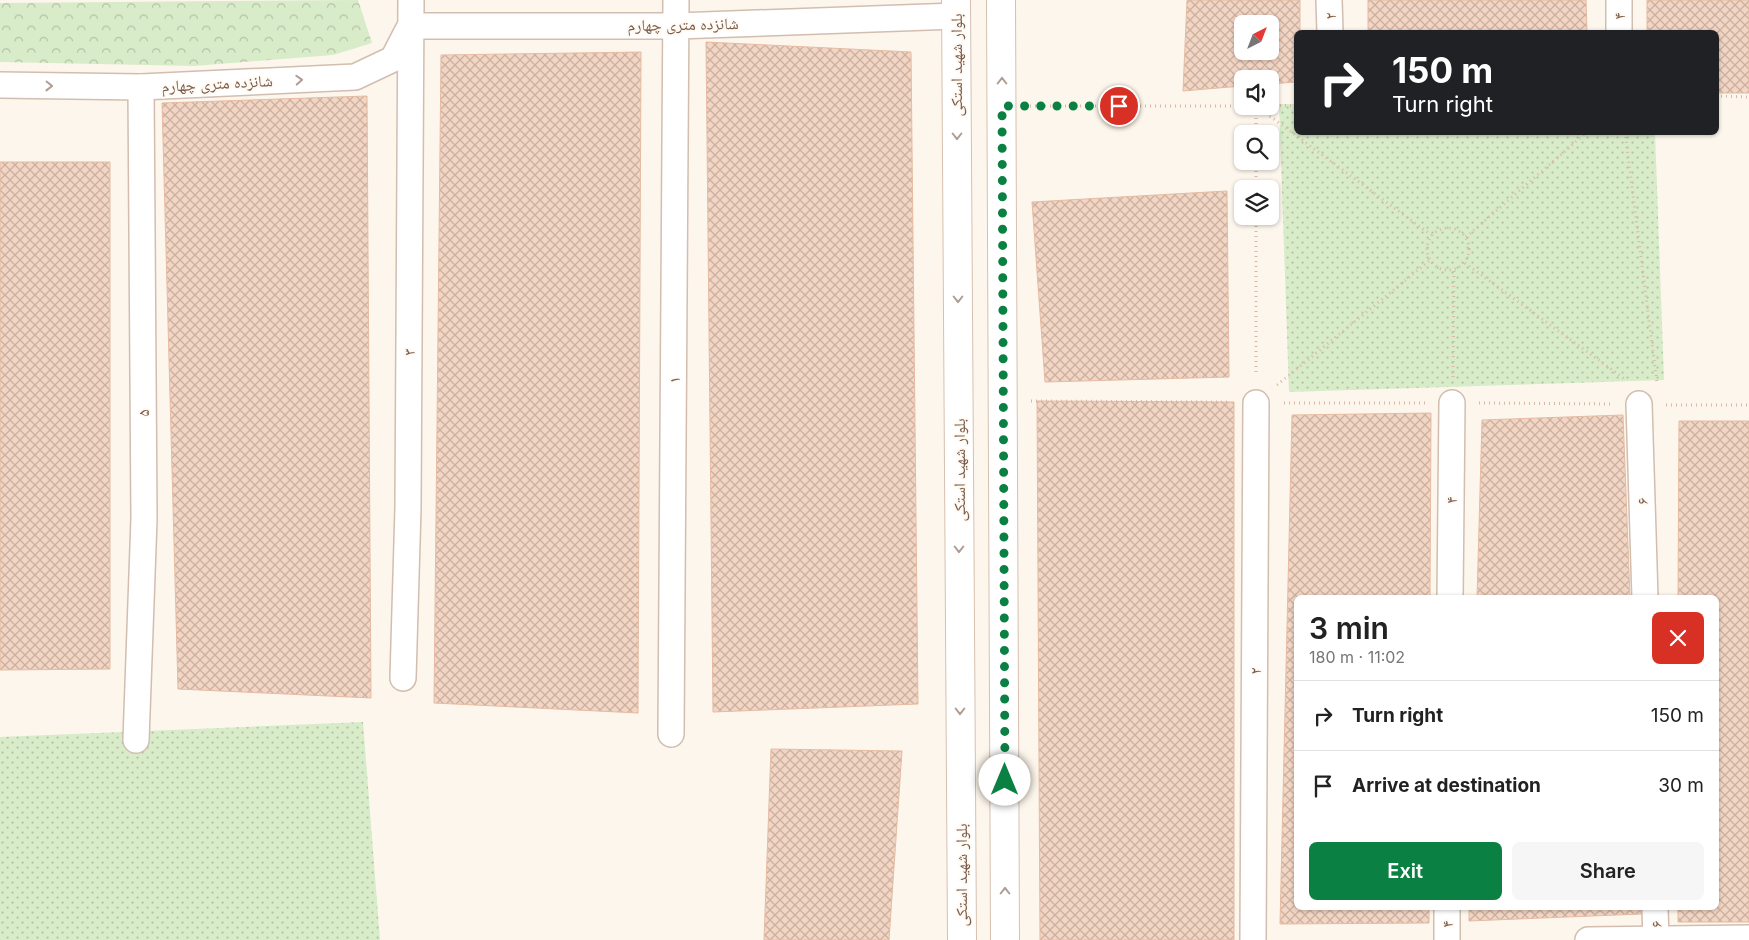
<!DOCTYPE html>
<meta charset="utf-8">
<style>
:root{--surface:#fff;--page:#f6f6f6;--text:#222;--muted:#767676;--line:#e0e0e0;--accent:#0b8043}
body{margin:0;font-family:Inter,"Noto Naskh Arabic",sans-serif;background:var(--page);color:var(--text);height:100vh;display:flex;flex-direction:column;font-size:19px;white-space:nowrap}
*{box-sizing:border-box;margin:0}
p{font-size:16px;color:var(--muted)}
.icon{flex:none;width:28px;height:28px;fill:none;stroke:currentColor;stroke-width:2;stroke-linecap:round;stroke-linejoin:round}
.map{position:relative;flex:1;overflow:hidden}
.details{position:absolute;left:1294px;top:595px;width:425px;height:315px;display:flex;flex-direction:column;background:var(--surface);border-radius:8px;box-shadow:0 1px 4px #0004}
.details>*{flex:none}
.hud{position:absolute;left:1294px;top:30px;width:425px;height:105px;border-radius:8px;box-shadow:0 1px 4px #0004;background:#202124;color:#fff;overflow:hidden}
.needle{width:32px;rotate:42deg}
.fabs{position:absolute;left:1234px;top:15px;display:grid;gap:10px}
.fabs a{display:grid;place-items:center;width:45px;height:45px;border-radius:8px;background:var(--surface);box-shadow:0 1px 4px #0004;font-size:25px}
.pin{position:absolute;display:grid;place-items:center;width:42px;height:42px;color:#fff;margin:-21px;border:2px solid #fff;border-radius:50%;box-shadow:0 1px 5px #0007}
.me{position:absolute;width:55px;margin:-28px;rotate:0deg;stroke-linejoin:round;filter:drop-shadow(0 0 4px #0008)}
.turn{display:flex;align-items:center;gap:18px;height:105px;padding:0 15px;font-size:22px}
.turn .icon{width:65px;height:65px;stroke-width:2.5}
.turn b{display:block;font-size:35px;line-height:42px}
.round{display:grid;place-items:center;flex:none;width:52px;height:52px;border-radius:8px;background:var(--page)}
.headline{display:flex;align-items:center;justify-content:space-between;height:85px;padding:0 15px}
h1{font-size:30px;font-weight:600;line-height:38px}
.action{display:flex;gap:10px;margin-top:auto;padding:10px 15px}
.action a{flex:1;height:58px;border-radius:8px;background:var(--accent);color:#fff;font-size:20px;font-weight:600;line-height:58px;text-align:center}
.action a+a{background:var(--page);color:var(--text)}
ul{padding:0;list-style:none}
li{display:flex;align-items:center;gap:15px;height:70px;padding:0 15px;border-top:1px solid var(--line)}
li div{flex:1}
li b{display:block;font-size:19px}
li em{font-style:normal}
.map>svg:first-child{display:block}
.forest{fill:url(#forest-crowns)}
.park{fill:url(#park-dots)}
.building{fill:url(#building-cross-hatch);stroke:#e6bba3;fill-rule:evenodd}
.lines{fill:none;stroke-linecap:round;stroke-linejoin:round}
.minor-casing{stroke:#d1beb0;stroke-width:28}
.secondary-casing{stroke:#d6c0b0;stroke-width:30}
.path{stroke:#d9b8a5;stroke-width:3;stroke-dasharray:1 4;stroke-linecap:butt}
.minor{stroke:#fff;stroke-width:25}
.secondary{stroke:#fff;stroke-width:28}
.oneway{stroke:#af9d94}
.route{stroke:#0b8043;stroke-width:9;stroke-dasharray:0 16.2}
.labels{text-anchor:middle;stroke-width:4;stroke-linejoin:round;paint-order:stroke}
.street-label{font-size:16px;fill:#7a5c4d;stroke:#fffaf3}
</style>
<div class="map">
<svg width="1749" height="940" viewBox="0 0 1749 940">
<defs>
<pattern id="forest-crowns" width="20" height="18" patternUnits="userSpaceOnUse" patternTransform="scale(1.25)"><rect width="20" height="18" fill="#d8ecc9"/><path d="M2 6a3 3 0 1 1 6 0M12 15a3 3 0 1 1 6 0" fill="none" stroke="#b4c2a5"/></pattern>
<pattern id="park-dots" width="8" height="8" patternUnits="userSpaceOnUse" patternTransform="scale(1.25)"><rect width="8" height="8" fill="#d8ecc9"/><path d="M2 2h.1M6 6h.1" fill="none" stroke="#b4c2a5" stroke-width="1.8" stroke-linecap="round"/></pattern>
<pattern id="building-cross-hatch" width="8" height="8" patternUnits="userSpaceOnUse" patternTransform="scale(1.25)"><rect width="8" height="8" fill="#f3d5c3"/><path d="M0 0l8 8M0 8l8-8" fill="none" stroke="#cab0a1"/></pattern>
</defs>
<rect width="100%" height="100%" fill="#fdf6ec"/>
<polygon class="forest" points="358,0 372,43 333,55 194,66 0,62 0,3"/>
<g class="park">
<polygon points="1279,104 1296,104 1296,132 1655,133 1664,380 1289,392"/>
<polygon points="363,722 380,940 0,940 0,737"/>
</g>
<g class="building">
<path d="M1187,0H1300V32H1296V82L1270,84V79H1242V86L1183,91ZM1242,24H1270V51H1242Z"/>
<polygon points="1368,0 1586,0 1587,32 1368,32"/>
<polygon points="1647,0 1749,0 1749,93 1716,93 1716,32 1647,32"/>
<polygon points="706,42 911,52 918,704 713,712"/>
<polygon points="641,52 638,713 434,703 441,55"/>
<polygon points="367,96 371,698 178,689 162,103"/>
<polygon points="0,162 110,162 110,669 0,670"/>
<polygon points="1227,191 1229,377 1045,382 1032,202"/>
<polygon points="1037,401 1234,402 1234,940 1040,940"/>
<polygon points="1431,413 1430,598 1296,598 1296,908 1429,908 1429,923 1280,924 1292,415"/>
<polygon points="1623,415 1630,598 1477,598 1482,420"/>
<polygon points="1679,421 1749,421 1749,922 1678,922 1678,908 1716,908 1716,598 1678,598"/>
<polygon points="771,749 902,751 889,940 764,940"/>
<polygon points="1469,908 1640,908 1641,914 1469,921"/>
</g>
<g class="lines">
<g class="minor-casing">
<g id="minor">
<polyline points="1329,0 1330,32"/>
<polyline points="1619,0 1619,32"/>
<polyline points="411,26 677,26 956,16"/>
<polyline points="0,85 141,87 355,77 393,59 408,30"/>
<polyline points="1639,404 1645,598"/>
<polyline points="1450,598 1452,403"/>
<polyline points="403,678 408,508 411,0"/>
<polyline points="671,734 676,0"/>
<polyline points="136,740 144,519 141,87"/>
<polyline points="1655,908 1656,940"/>
<polyline points="1253,940 1256,403"/>
<polyline points="1447,940 1447,908"/>
<polyline points="1588,940 1749,938"/>
</g>
</g>
<g class="secondary-casing">
<g id="secondary">
<polyline points="956,0 962,940"/>
<polyline points="1001,0 1005,940"/>
</g>
</g>
<g class="path">
<polyline points="1716,96 1749,97"/>
<polyline points="1270,105 1296,106"/>
<polyline points="1030,106 1257,106"/>
<polyline points="1625,132 1657,383"/>
<polyline points="1256,134 1256,106 1431,235"/>
<polyline points="1256,161 1256,189"/>
<polyline points="1256,216 1256,376"/>
<circle cx="1448" cy="249" r="21"/>
<polyline points="1466,237 1587,132"/>
<polyline points="1465,263 1626,380"/>
<polyline points="1453,377 1454,270"/>
<polyline points="1277,385 1429,261"/>
<polyline points="1031,401 1228,402"/>
<polyline points="1284,403 1425,403"/>
<polyline points="1479,403 1613,404"/>
<polyline points="1666,405 1749,405"/>
</g>
<use href="#minor" class="minor"/>
<use href="#secondary" class="secondary"/>
</g>
<defs><path id="oneway-chevron" d="M-2-3.5L2.5 0L-2 3.5" fill="none" stroke-width="1.6" stroke-linecap="round" stroke-linejoin="round" transform="scale(1.25)"/></defs>
<g class="oneway">
<use href="#oneway-chevron" transform="translate(299 80) rotate(-3)"/>
<use href="#oneway-chevron" transform="translate(1002 81) rotate(-90)"/>
<use href="#oneway-chevron" transform="translate(49 86) rotate(1)"/>
<use href="#oneway-chevron" transform="translate(957 136) rotate(90)"/>
<use href="#oneway-chevron" transform="translate(958 299) rotate(90)"/>
<use href="#oneway-chevron" transform="translate(959 549) rotate(90)"/>
<use href="#oneway-chevron" transform="translate(960 711) rotate(90)"/>
<use href="#oneway-chevron" transform="translate(1005 891) rotate(-90)"/>
</g>
<g class="lines">
<polyline class="route" points="1005,780 1002,106 1119,106"/>
</g>
<g class="labels">
<g class="street-label">
<text transform="translate(1330 16) rotate(-91)" y="6">۲</text>
<text transform="translate(1619 16) rotate(-91)" y="6">۴</text>
<text transform="translate(683 24) rotate(-1)" y="6">شانزده متری چهارم</text>
<text transform="translate(956 65) rotate(-90)" y="6">بلوار شهید استکی</text>
<text transform="translate(217 83) rotate(-3)" y="6">شانزده متری چهارم</text>
<text transform="translate(409 352) rotate(-90)" y="6">۳</text>
<text transform="translate(674 380) rotate(-90)" y="6">۱</text>
<text transform="translate(143 413) rotate(-90)" y="6">۵</text>
<text transform="translate(959 470) rotate(-90)" y="6">بلوار شهید استکی</text>
<text transform="translate(1451 500) rotate(-89)" y="6">۴</text>
<text transform="translate(1642 501) rotate(-92)" y="6">۶</text>
<text transform="translate(1255 671) rotate(-90)" y="6">۲</text>
<text transform="translate(961 875) rotate(-90)" y="6">بلوار شهید استکی</text>
<text transform="translate(1447 924) rotate(-89)" y="6">۴</text>
<text transform="translate(1656 924) rotate(-92)" y="6">۶</text>
</g>
</g>
</svg>
<div class="fabs">
<a><svg class="needle" viewBox="-14 -14 28 28"><path d="M0-13l5 13h-10z" fill="#e53935"/><path d="M0 13l5-13h-10z" fill="#767676"/></svg></a>
<a><svg class="icon" aria-label="sound" viewBox="0 0 24 24"><path d="M4 9h4l5-4v14l-5-4H4zM17 9q2 3 0 6"/></svg></a>
<a><svg class="icon" aria-label="search" viewBox="0 0 24 24"><circle cx="10" cy="10" r="6"/><path d="M15 15l6 6"/></svg></a>
<a><svg class="icon" aria-label="layers" viewBox="0 0 24 24"><path d="M12 4l9 5-9 5-9-5zM3 14l9 5 9-5"/></svg></a>
</div>
<div class="pin" style="left:1119px;top:106px;background:#d93025"><svg class="icon" aria-label="arrive" viewBox="0 0 24 24"><path d="M6 21V4h12l-3 4 3 4H6"/></svg></div>
<svg class="me" style="left:1005px;top:780px" viewBox="-20 -20 40 40"><circle r="19" fill="#fff"/><path d="M0-13L10 11 0 6-10 11z" fill="#0b8043"/></svg>
<div class="hud">
<div class="turn"><svg class="icon" aria-label="right" viewBox="0 0 24 24"><path d="M7 20v-9h11M14 6l5 5-5 5"/></svg><div><b>150 m</b>Turn right</div></div>
</div>
<section class="details">
<div class="headline"><div><h1>3 min</h1><p>180 m · 11:02</p></div><a class="round" style="background:#d93025;color:#fff"><svg class="icon" aria-label="close" viewBox="0 0 24 24"><path d="M6 6l12 12M18 6L6 18"/></svg></a></div>
<ul>
<li><svg class="icon" aria-label="right" viewBox="0 0 24 24"><path d="M7 20v-9h11M14 6l5 5-5 5"/></svg><div><b>Turn right</b></div><em>150 m</em></li>
<li><svg class="icon" aria-label="arrive" viewBox="0 0 24 24"><path d="M6 21V4h12l-3 4 3 4H6"/></svg><div><b>Arrive at destination</b></div><em>30 m</em></li>
</ul>
<div class="action"><a>Exit</a><a>Share</a></div>
</section>
</div>
